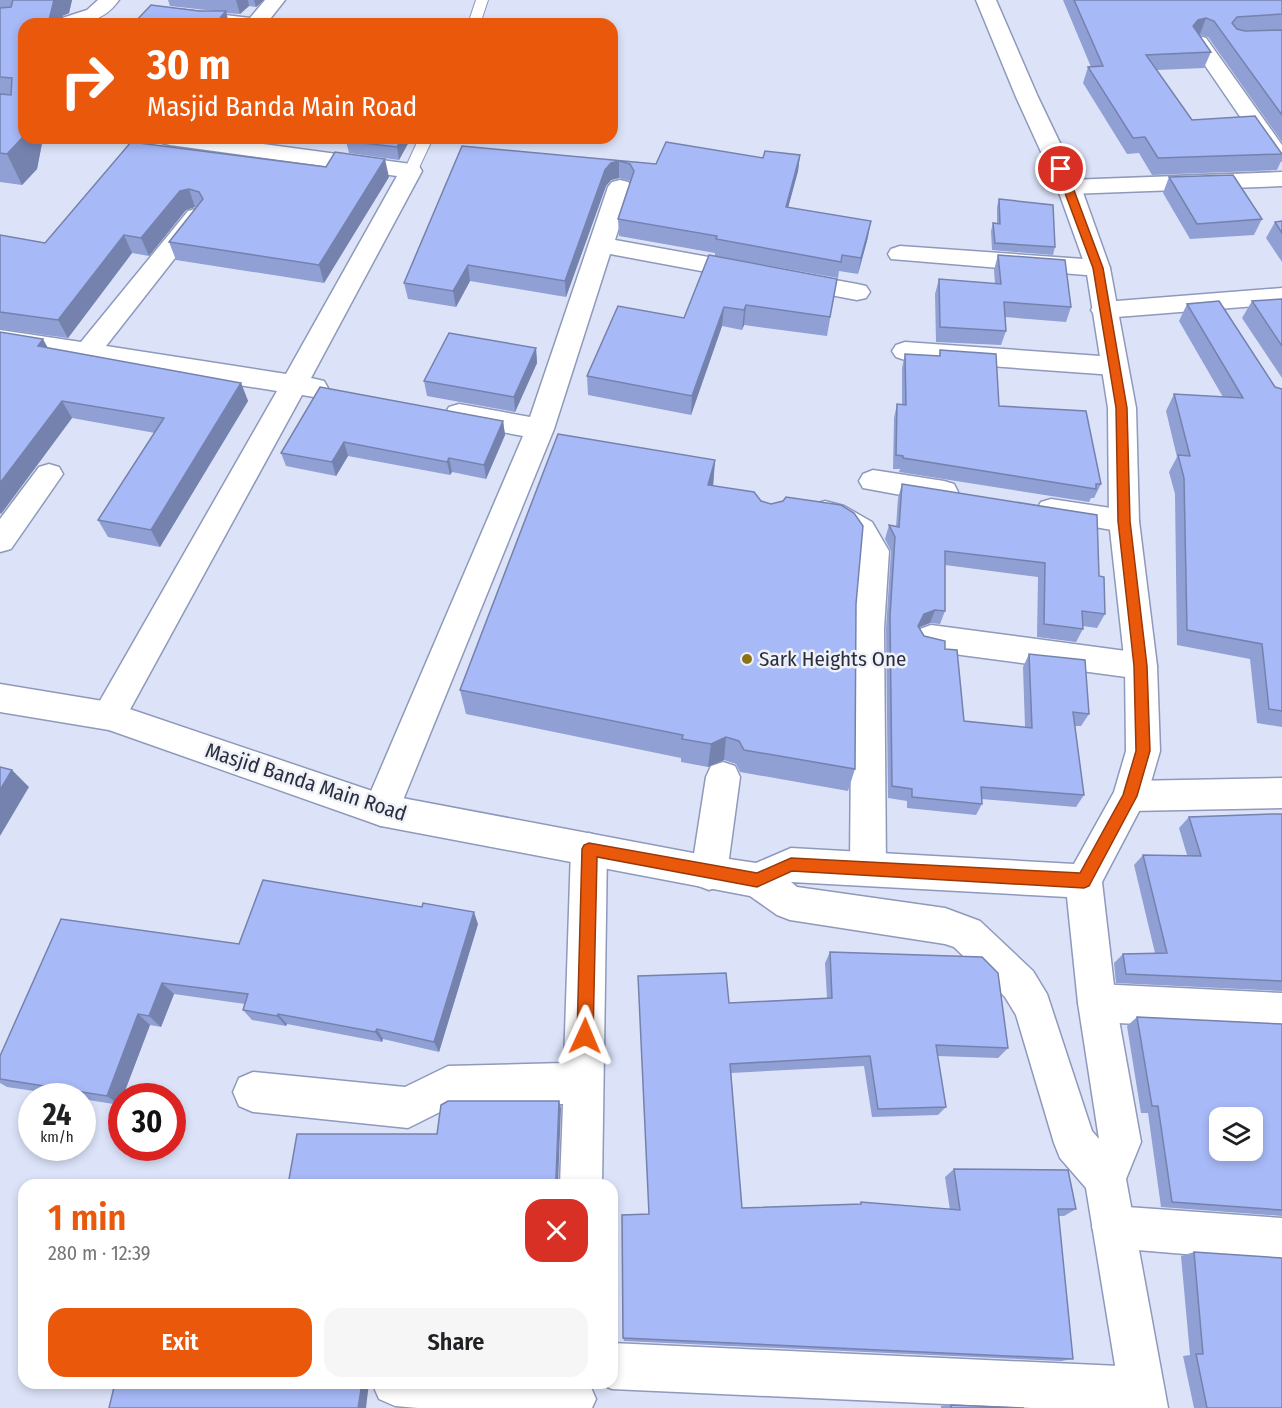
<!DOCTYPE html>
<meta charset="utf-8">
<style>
:root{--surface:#fff;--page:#f6f6f6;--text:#202124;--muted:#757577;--accent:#ea580c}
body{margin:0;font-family:"Fira Sans Condensed",sans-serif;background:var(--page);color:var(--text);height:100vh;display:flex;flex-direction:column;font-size:22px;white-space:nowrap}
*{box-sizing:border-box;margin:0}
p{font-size:20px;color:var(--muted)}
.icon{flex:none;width:33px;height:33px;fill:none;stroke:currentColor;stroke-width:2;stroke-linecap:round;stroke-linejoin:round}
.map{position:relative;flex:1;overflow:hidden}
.panel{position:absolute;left:18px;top:1179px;width:600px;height:210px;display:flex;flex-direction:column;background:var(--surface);border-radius:18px;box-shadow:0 3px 9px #0003}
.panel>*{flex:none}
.hud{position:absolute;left:18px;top:18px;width:600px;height:126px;border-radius:18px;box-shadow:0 3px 9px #0003;background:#ea580c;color:#fff;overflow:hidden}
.buttons{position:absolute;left:1209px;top:1107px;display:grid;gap:12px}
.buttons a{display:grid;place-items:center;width:54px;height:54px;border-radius:12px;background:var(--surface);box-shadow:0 3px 9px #0003;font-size:30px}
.speed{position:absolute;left:18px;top:1083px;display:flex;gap:12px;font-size:30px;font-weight:700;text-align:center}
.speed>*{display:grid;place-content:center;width:78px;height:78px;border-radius:50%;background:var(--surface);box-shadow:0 3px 9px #0003;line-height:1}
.speed small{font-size:15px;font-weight:400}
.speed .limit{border:9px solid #d22;background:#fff;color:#111}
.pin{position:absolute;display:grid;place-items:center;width:51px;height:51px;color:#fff;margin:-26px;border:3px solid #fff;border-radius:50%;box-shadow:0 2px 6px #0007}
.me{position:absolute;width:66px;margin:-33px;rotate:1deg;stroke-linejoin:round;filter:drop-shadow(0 0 4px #0008)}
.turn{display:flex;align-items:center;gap:21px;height:126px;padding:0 30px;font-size:27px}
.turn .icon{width:78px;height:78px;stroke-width:2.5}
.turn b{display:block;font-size:42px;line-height:51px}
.round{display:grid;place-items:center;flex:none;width:63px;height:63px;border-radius:18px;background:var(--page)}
.summary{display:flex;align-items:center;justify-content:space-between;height:102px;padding:0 30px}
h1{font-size:36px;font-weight:600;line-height:45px;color:var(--accent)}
.button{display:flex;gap:12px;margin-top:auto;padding:12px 30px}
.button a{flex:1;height:69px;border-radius:18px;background:var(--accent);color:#fff;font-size:24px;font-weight:600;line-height:69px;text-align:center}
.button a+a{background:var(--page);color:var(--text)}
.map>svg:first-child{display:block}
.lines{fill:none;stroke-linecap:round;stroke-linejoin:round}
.service-casing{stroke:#8e99bb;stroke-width:2}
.minor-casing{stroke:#8e99bb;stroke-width:3}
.secondary-casing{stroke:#8e99bb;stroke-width:3}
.service{fill:#fff;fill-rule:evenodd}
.minor{fill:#fff;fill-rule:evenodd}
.secondary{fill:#fff;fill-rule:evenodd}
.wall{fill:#909fd4}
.shaded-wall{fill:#7582ad}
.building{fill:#a7b9f7;stroke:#7582ad;stroke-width:1.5;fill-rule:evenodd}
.route{fill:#ea580c;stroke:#983908;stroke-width:1.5}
.poi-dot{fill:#8d7317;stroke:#eef1f8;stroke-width:2}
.labels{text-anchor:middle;stroke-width:5;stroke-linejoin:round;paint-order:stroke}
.poi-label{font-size:21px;fill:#2a2e3c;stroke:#eef1f8;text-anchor:start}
.street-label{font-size:21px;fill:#2a2e3c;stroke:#eef1f8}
</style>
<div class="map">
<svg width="1282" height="1408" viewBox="0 0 1282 1408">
<rect width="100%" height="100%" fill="#dce3f9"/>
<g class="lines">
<g class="service-casing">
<g id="service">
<polygon points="476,0 488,0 480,24 468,24"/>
<polygon points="419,138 433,138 416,174 406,174 404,171"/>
</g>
</g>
<g class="minor-casing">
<g id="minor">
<path d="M98,0H119C102,24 80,24 53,24L56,20L87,10Z"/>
<polygon points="265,0 285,0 266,24 201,24 177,20 174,16 177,12 184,10 250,18"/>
<polygon points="1199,36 1206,38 1282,145 1282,160 1269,159 1189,42 1192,38"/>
<polygon points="159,138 219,138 411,164 419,166 422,171 311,378 324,381 328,388 324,395 314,397 302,395 121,726 109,730 97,726 92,716 97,706 277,391 3,347 0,346 0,330 81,342 188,211 196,209 204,211 208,216 106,346 286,374 397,176 170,145 162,143"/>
<polygon points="1282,172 1282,186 1069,194 1061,192 1057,187 1061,182 1069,180"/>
<polygon points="620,180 628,182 632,187 615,240 857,284 866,286 870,292 866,298 857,300 610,254 554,429 399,810 393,821 381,826 369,821 363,810 523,436 459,424 449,421 445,414 449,407 459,404 530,417 608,187 612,182"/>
<polygon points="900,246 1098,260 1107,263 1110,268 1107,273 1098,276 891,259 888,254 891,249"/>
<polygon points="1282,288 1282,304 1104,318 1095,316 1091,310 1095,304 1104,302"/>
<polygon points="905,342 1114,357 1123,360 1127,366 1123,372 1114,375 905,360 896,357 892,351 896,345"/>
<polygon points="49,464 59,467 63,474 11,549 0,552 0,519 39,467"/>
<polygon points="873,470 944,481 954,484 958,492 954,500 944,503 863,488 859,481 863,474"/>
<polygon points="1051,499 1124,510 1134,513 1139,521 1134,529 1124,532 1041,518 1036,510 1041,502"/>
<polygon points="825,501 844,506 872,522 889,551 884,629 886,867 881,879 868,884 855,879 850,867 852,629 859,552 850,538 826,523 815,520 810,512 815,504"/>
<polygon points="931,625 1141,653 1152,657 1157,666 1152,675 1141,679 931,651 920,647 915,638 920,629"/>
<polygon points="723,762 735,766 740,777 727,873 722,885 709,890 696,885 691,873 706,777 711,766"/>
<polygon points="1282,778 1282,808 1130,811 1118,807 1113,796 1118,785 1130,781"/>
<polygon points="589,833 602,838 607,849 602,1185 560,1185 563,1104 452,1106 408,1128 253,1112 239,1106 233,1092 239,1078 253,1072 405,1087 448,1066 564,1063 571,849 576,838"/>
<polygon points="1097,984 1282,993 1282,1031 1097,1022 1083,1016 1078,1003 1083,990"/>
<polygon points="1113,1206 1282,1218 1282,1262 1113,1248 1098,1242 1092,1227 1098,1212"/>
<polygon points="612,1343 1141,1367 1157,1374 1164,1390 1157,1406 1153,1408 1032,1408 612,1389 598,1383 612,1383"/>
<polygon points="372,1383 589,1383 596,1399 592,1408 418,1408 395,1406 379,1399"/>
</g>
</g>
<g class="secondary-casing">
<path id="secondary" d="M976,0H996L1038,97L1081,187L1110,268L1136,408L1139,521L1157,666L1160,751L1147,796L1102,882L1116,1003L1141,1142L1126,1179L1168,1408H1122L1086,1188L1060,1158L1054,1143L1016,1015L1005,997L954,947L945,944L790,920L777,915L750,896L381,826L109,730L0,712V684L109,702L381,794L709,856L756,863L791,848L1074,864L1114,792L1126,751L1125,666L1109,521L1108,408L1086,268L1057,187L1016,97ZM791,882L1067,897L1078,1003L1099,1139L1092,1131L1047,994L1033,971L980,921L945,908L797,887Z"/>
</g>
<use href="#service" class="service"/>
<use href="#minor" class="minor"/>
<use href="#secondary" class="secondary"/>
</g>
<g class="wall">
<polygon points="0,0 72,0 69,13 62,16 66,24 24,24 24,138 43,138 37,169 22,185 0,182"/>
<polygon points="168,0 264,0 256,7 249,6 240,14 199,11 215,11 170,6"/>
<polygon points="1063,0 1282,0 1282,142 1208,37 1198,34 1211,52 1204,68 1157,70 1192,120 1280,152 1282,154 1282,159 1277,170 1152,175 1139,153 1127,154 1083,83 1088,67 1091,67"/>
<polygon points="411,138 399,160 349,153 346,141"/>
<polygon points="131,142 389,177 324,283 176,260 169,242 197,207 195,207 186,210 149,256 132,253 68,338 0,329 0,235 45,243"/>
<polygon points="462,146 656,164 763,158 800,155 798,171 788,207 868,237 858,274 839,271 838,278 715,256 715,253 619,236 618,219 631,182 630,181 619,178 611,180 606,186 566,297 470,281 456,307 408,299 404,283"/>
<polygon points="1169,177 1262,219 1254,235 1190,239 1163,193"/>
<polygon points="999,199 1055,247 1053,255 992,250 991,231 993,223 997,224 997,207"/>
<polygon points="1282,221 1282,262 1266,238 1275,222"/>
<polygon points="709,255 837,279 827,336 744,325 742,330 722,326 691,415 588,395 587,376 684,318"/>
<polygon points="998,255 1071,307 1066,322 1005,317 1006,331 1001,345 936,342 935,294 939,279 995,284 994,270"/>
<polygon points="1282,299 1282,378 1242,318 1252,301"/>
<polygon points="1187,304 1275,387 1282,389 1282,727 1257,723 1250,659 1177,645 1175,494 1169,472 1177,457 1166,411 1174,394 1223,397 1179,321"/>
<polygon points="0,332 48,348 241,383 248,401 160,547 108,537 98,520 155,433 72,418 1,514 0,513"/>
<polygon points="536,348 537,363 515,412 427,396 424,381"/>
<polygon points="940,350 999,406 1101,484 1094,498 1091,498 1089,502 899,472 900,469 893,469 894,418 897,404 902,404 902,368 905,354 939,356"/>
<polygon points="320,387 503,421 505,435 486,479 452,472 450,475 348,456 336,476 286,466 281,453"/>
<polygon points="715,460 713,486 761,501 856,604 855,769 848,791 740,772 736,764 724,760 708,767 681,762 681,758 466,714 460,690"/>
<polygon points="902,484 1099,576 1105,614 1097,628 1083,626 1083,629 1076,642 1037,637 1038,577 945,565 945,611 940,624 930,623 919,628 924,636 945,649 964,721 1025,727 1023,667 1029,654 1089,714 1081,726 1075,726 1084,795 1076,807 981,799 982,804 976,815 907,808 907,801 888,798 886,629 891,551 885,539 889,525 896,527 898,498"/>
<polygon points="1282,814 1282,991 1116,983 1114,963 1123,954 1155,953 1134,865 1143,855 1187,855 1179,828 1189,817"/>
<polygon points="478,924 439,1052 383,1039 382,1042 287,1024 286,1026 252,1020 243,1010 245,1004 174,994 161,1027 150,1025 123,1096 122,1096 120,1105 82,1099 82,1096 68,1096 7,1087 0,1083 0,1056 239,944"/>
<polygon points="830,952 1008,1048 998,1058 937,1056 946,1107 938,1115 872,1117 864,1066 731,1073 742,1208 859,1205 861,1202 950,1210 945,1177 954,1169 1076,1209 1064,1216 1058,1216 1073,1359 1061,1361 624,1341 623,1338 649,1214 638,976 729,1003 827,998 825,963"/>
<polygon points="1137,1017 1282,1024 1282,1216 1161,1207 1148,1113 1141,1113 1127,1026"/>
<polygon points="1194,1252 1282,1408 1194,1408 1183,1356 1190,1355 1181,1256"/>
<polygon points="951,1405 1024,1408 941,1408 941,1406"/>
</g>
<g class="shaded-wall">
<polygon points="41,0 72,0 69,13 62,16 66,24 48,24"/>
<polygon points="236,0 248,0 249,6 240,14"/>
<polygon points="254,0 264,0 256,7"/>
<polygon points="226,11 229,24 215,24"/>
<polygon points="1206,18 1200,34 1191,36 1193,26 1198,20"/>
<polygon points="24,131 24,138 43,138 37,169 22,185 7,154"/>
<polygon points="402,138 411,138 399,160 397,147"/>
<polygon points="800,155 798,171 784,223 786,207"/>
<polygon points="385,159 389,177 324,283 319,265"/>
<polygon points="619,161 619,178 611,180 606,186 566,297 565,281 605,170 611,163"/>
<polygon points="189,189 195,207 186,210 149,256 141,238 180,191"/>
<polygon points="871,221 868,237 858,274 861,258"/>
<polygon points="124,235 132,253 68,338 58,320"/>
<polygon points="468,265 470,281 456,307 453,291"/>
<polygon points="746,305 744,325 742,330 744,310"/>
<polygon points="724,307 722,326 691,415 692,396"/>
<polygon points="43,339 53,357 38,346"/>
<polygon points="536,348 537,363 515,412 514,397"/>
<polygon points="241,383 248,401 160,547 151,530"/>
<polygon points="62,401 72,418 1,514 0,512 0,483"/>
<polygon points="503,421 505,435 486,479 484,465"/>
<polygon points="344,442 348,456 336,476 332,462"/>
<polygon points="449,458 452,472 450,475 447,462"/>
<polygon points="715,460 713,487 708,485"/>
<polygon points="935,610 930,623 919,627 913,639 918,626 924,614"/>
<polygon points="726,737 724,760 708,767 711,744"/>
<polygon points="12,770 29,787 0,836 0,790"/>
<polygon points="474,912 478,924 439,1052 434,1042"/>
<polygon points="162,983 174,994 161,1027 149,1016"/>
<polygon points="138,1014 150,1025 123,1096 122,1096 120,1105 107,1096"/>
<polygon points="278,1014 287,1024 286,1026 277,1016"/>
<polygon points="377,1029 383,1039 382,1042 375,1032"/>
<polygon points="559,1101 561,1108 558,1185 556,1179"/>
<polygon points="362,1383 369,1383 366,1408 358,1408"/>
</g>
<g class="building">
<polygon points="13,0 54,0 48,24 24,24 24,131 22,138 7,154 0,153 0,94 11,95 12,78 0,77 0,8 11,7"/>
<polygon points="1074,0 1282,0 1282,14 1237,17 1232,23 1237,29 1245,31 1282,30 1282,115 1214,21 1206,18 1198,20 1193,26 1211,52 1146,55 1192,120 1255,116 1282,154 1158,158 1145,137 1133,138 1088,67 1103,66"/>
<polygon points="151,5 199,11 226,11 215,24 133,24"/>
<polygon points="347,138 402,138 397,147 346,141"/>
<polygon points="131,142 326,167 335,152 385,159 319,265 169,242 203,199 199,192 189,189 180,191 141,238 124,235 58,320 0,312 0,235 45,243"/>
<polygon points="666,142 763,158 765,151 800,155 786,207 871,221 861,258 842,255 841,262 716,239 717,236 618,219 634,171 630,164 619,161 611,163 605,170 565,281 468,265 453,291 404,283 462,146 656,164"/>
<polygon points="1233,175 1262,219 1197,224 1169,177"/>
<polygon points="999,199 1053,205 1055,247 995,243 993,223 1000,224"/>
<polygon points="1282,221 1282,233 1275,222"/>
<polygon points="709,255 837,279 830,317 746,305 744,310 724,307 692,396 587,376 618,306 684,318"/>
<polygon points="998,255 1065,260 1071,307 1004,302 1006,331 940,327 939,279 1001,284"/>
<polygon points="1282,299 1282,346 1252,301"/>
<polygon points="1219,301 1275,387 1282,389 1282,711 1269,709 1262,644 1187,630 1184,478 1178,455 1190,456 1174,394 1243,398 1187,304"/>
<polygon points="0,332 43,339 38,346 241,383 151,530 98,520 164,418 62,401 0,483"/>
<polygon points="449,333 536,348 514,397 424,381"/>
<polygon points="940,350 996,354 999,406 1086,411 1101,484 1096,484 1096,489 903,458 903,456 896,455 897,404 906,405 905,354 940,356"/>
<polygon points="320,387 503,421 484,465 449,458 447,462 344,442 332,462 281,453"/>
<polygon points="558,434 715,460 708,485 754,492 761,501 771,504 783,501 786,497 841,505 854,513 863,526 856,604 855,769 744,750 739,741 726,737 711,744 682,739 683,735 460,690"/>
<polygon points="902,484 1097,515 1099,576 1104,577 1105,614 1082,611 1083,629 1044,624 1045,563 945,551 945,611 935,610 924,614 918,626 924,636 945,641 945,649 957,650 964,721 1032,728 1029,654 1085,660 1089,714 1073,712 1084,795 981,787 982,804 912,797 912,789 892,786 890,616 895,537 889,525 899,527"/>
<polygon points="0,767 12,770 0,790"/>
<polygon points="1273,814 1282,814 1282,981 1126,974 1123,954 1167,953 1143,855 1201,856 1189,817"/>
<polygon points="263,880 422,907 423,903 474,912 434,1042 377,1029 375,1032 278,1014 277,1016 243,1010 248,994 162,983 149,1016 138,1014 107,1096 0,1079 0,1056 61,919 239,944"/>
<polygon points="830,952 982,957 998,973 1008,1048 936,1045 946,1107 878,1109 870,1056 730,1064 742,1208 861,1204 861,1202 960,1210 954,1169 1068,1170 1076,1209 1058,1209 1073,1359 623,1338 622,1215 649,1214 638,976 726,973 729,1003 832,998"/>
<path d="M1137,1017L1282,1024V1210L1172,1202L1158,1106H1152ZM1220,1118H1252V1150H1220Z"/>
<polygon points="448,1101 559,1101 556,1179 560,1181 560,1185 288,1185 297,1134 437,1134 441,1105"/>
<polygon points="1194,1252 1282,1258 1282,1408 1207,1408 1196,1354 1203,1354"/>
<polygon points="115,1383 362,1383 358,1408 109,1408"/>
<polygon points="951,1405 1024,1408 951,1408"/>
</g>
<polygon class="route" points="1061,166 1066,169 1103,268 1127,408 1130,521 1147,666 1150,751 1137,796 1089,886 1084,888 792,871 757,887 597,857 593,1036 590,1042 585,1044 579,1042 577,1036 582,849 584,845 589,843 757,873 791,858 1080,873 1123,795 1136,751 1134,666 1118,521 1116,408 1093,268 1056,169"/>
<circle class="poi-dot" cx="747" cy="659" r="6"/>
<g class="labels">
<g class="poi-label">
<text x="759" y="666">Sark Heights One</text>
</g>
<g class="street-label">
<text transform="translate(306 782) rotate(18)" y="7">Masjid Banda Main Road</text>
</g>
</g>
</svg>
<div class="buttons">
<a><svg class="icon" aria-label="layers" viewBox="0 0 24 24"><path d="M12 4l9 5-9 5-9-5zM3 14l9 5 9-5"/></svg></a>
</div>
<div class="speed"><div>24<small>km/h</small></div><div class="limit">30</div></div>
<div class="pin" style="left:1061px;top:169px;background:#d93025"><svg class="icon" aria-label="arrive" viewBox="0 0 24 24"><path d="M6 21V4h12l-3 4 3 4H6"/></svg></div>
<svg class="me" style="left:585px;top:1036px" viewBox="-20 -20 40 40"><path d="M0-17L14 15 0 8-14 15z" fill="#ea580c" stroke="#fff" stroke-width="4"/></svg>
<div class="hud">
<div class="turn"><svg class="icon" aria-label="right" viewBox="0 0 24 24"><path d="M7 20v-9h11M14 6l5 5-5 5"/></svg><div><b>30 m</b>Masjid Banda Main Road</div></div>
</div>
<section class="panel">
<div class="summary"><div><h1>1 min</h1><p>280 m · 12:39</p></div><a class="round" style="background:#d93025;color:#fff"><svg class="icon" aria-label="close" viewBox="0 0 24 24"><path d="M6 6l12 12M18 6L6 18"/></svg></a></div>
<div class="button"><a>Exit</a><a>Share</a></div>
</section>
</div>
